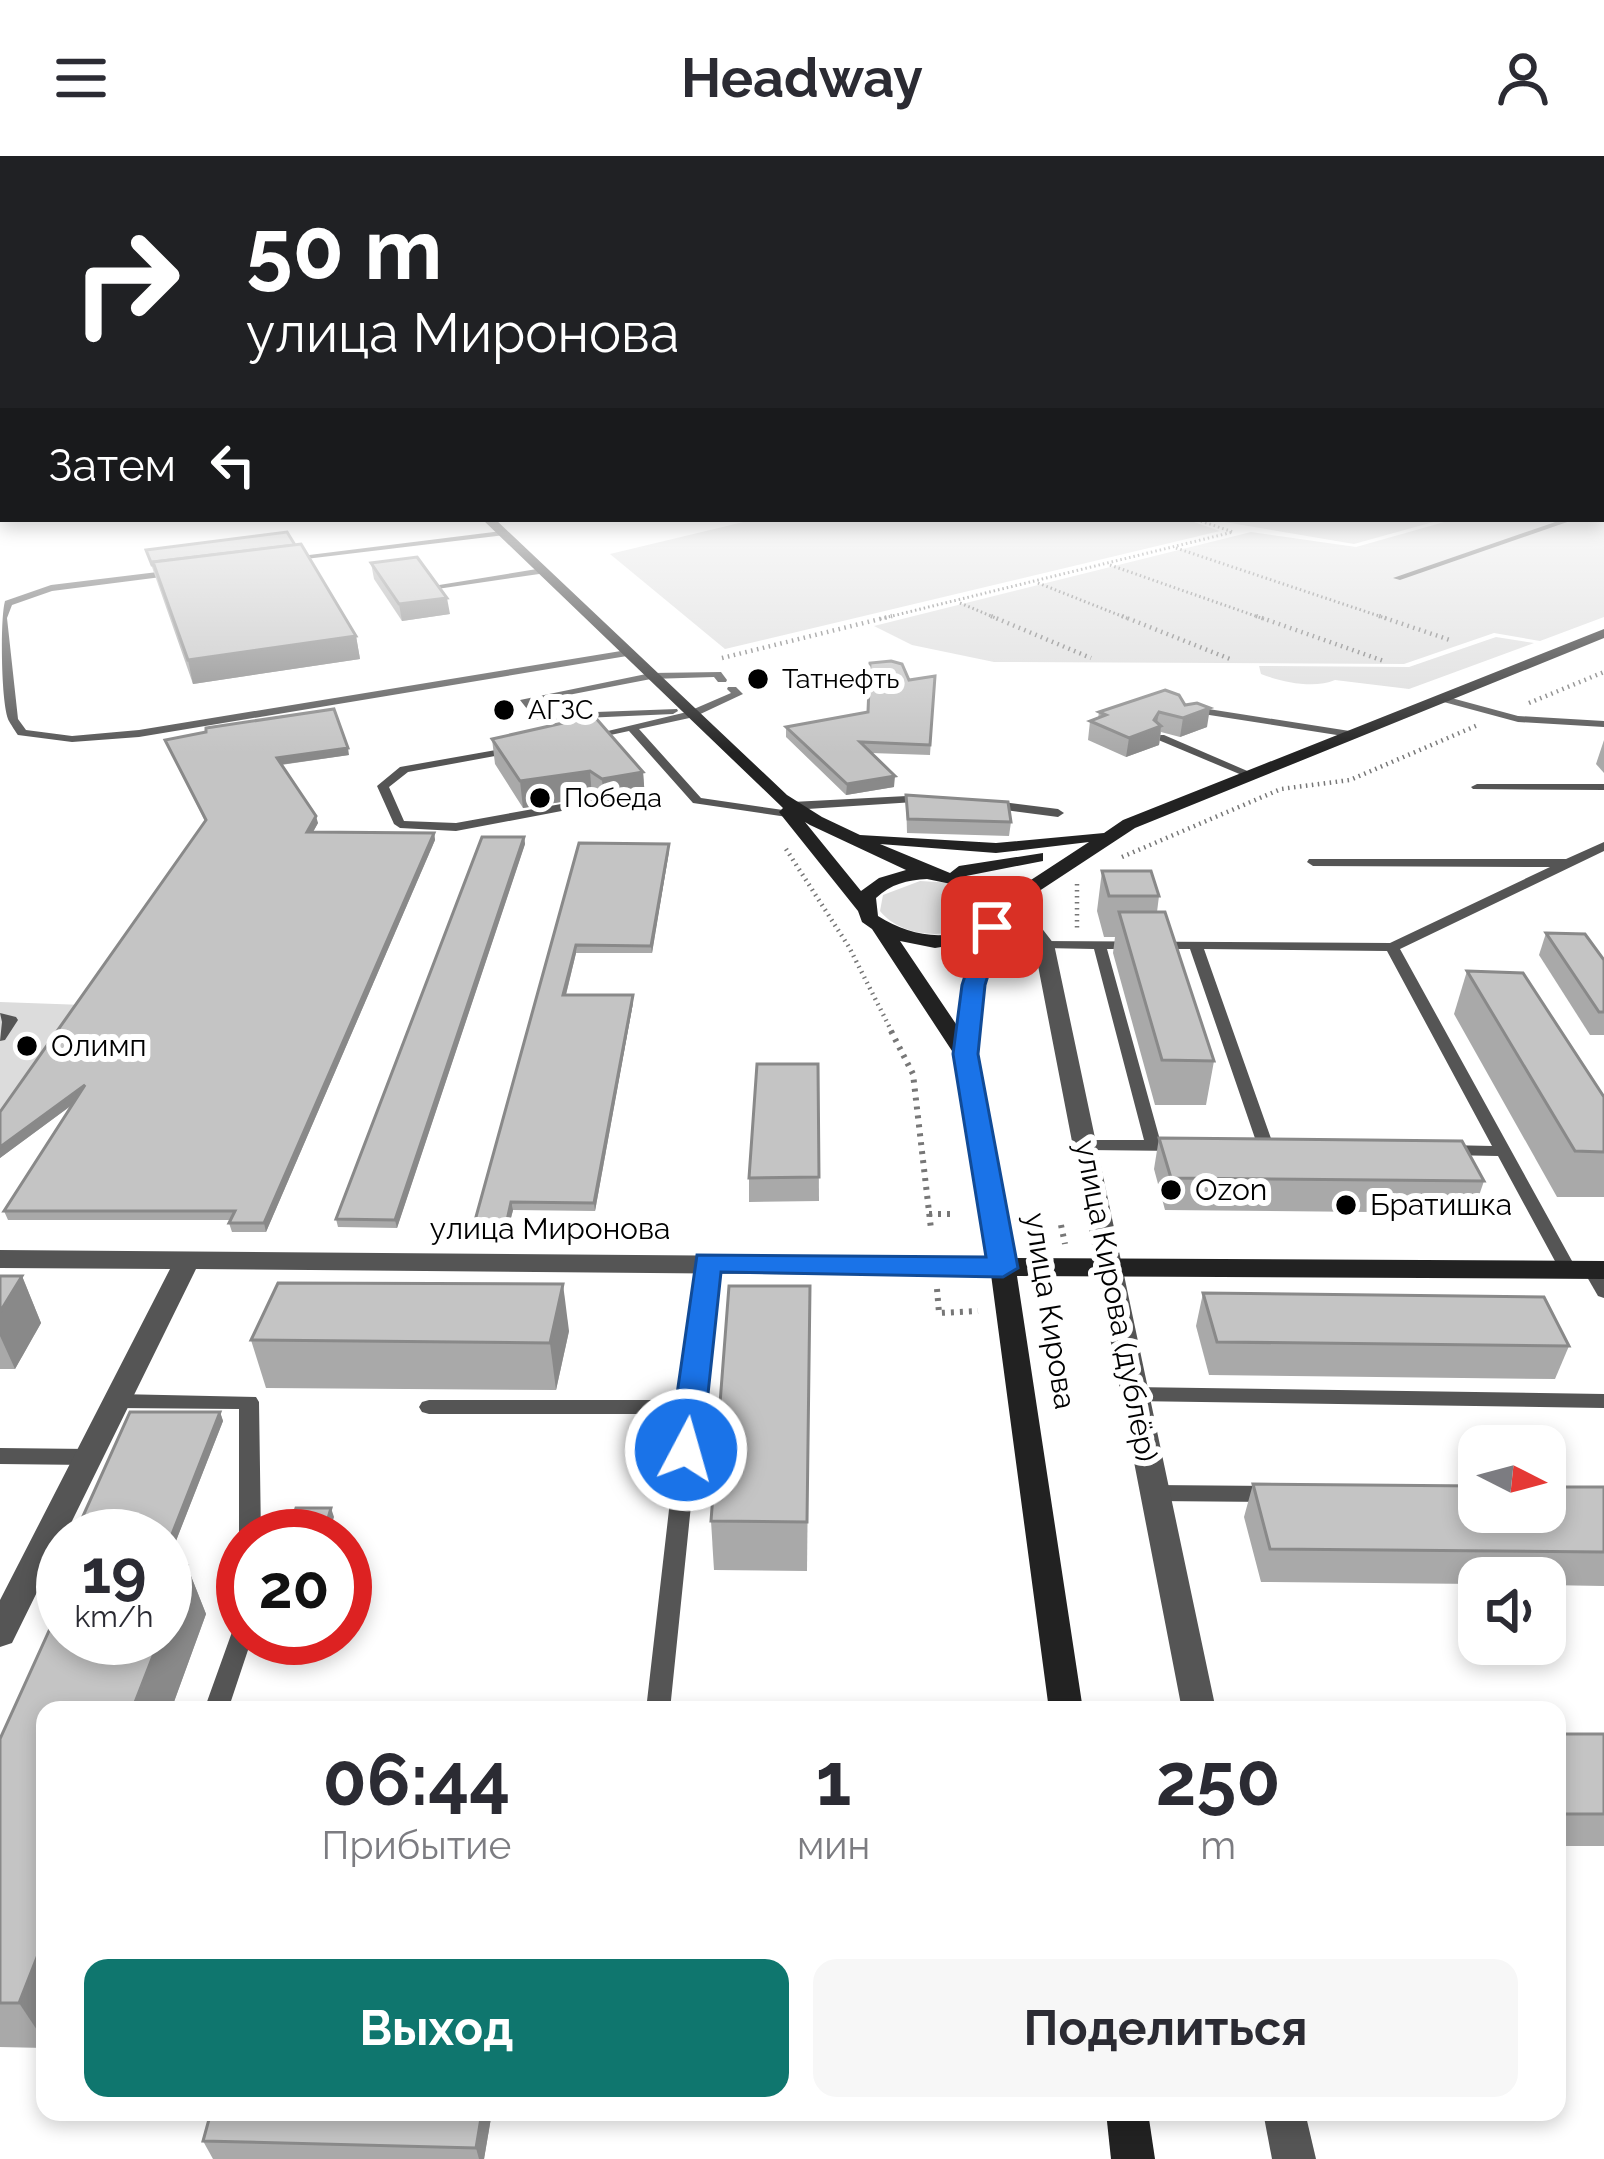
<!DOCTYPE html>
<html lang="ru">
<meta charset="utf-8">
<style>
:root{--surface:#fff;--page:#f7f7f7;--text:#2b2b33;--muted:#7c7c81;--accent:#0f766e}
body{margin:0;font-family:Raleway,sans-serif;background:var(--page);color:var(--text);height:100vh;display:flex;flex-direction:column;font-size:45px;white-space:nowrap}
*{box-sizing:border-box;margin:0}
p{font-size:39px;color:var(--muted)}
.icon{flex:none;width:66px;height:66px;fill:none;stroke:currentColor;stroke-width:2;stroke-linecap:round;stroke-linejoin:round}
.map{position:relative;flex:1;overflow:hidden}
.panel{position:absolute;left:36px;top:1545px;width:1530px;height:420px;display:flex;flex-direction:column;background:var(--surface);border-radius:24px;box-shadow:0 6px 18px #0003}
.panel>*{flex:none}
.top-card{position:absolute;left:0px;top:0px;width:1605px;height:366px;box-shadow:0 6px 18px #0003;background:#202124;color:#fff;overflow:hidden}
.needle{width:78px;rotate:96deg}
.tools{position:absolute;left:1458px;top:1269px;display:grid;gap:24px}
.tools a{display:grid;place-items:center;width:108px;height:108px;border-radius:24px;background:var(--surface);box-shadow:0 6px 18px #0003;font-size:60px}
.speed{position:absolute;left:36px;top:1353px;display:flex;gap:24px;font-size:60px;font-weight:700;text-align:center}
.speed>*{display:grid;place-content:center;width:156px;height:156px;border-radius:50%;background:var(--surface);box-shadow:0 6px 18px #0003;line-height:1}
.speed small{font-size:30px;font-weight:400}
.speed .limit{border:18px solid #d22;background:#fff;color:#111}
.pin{position:absolute;display:grid;place-items:center;width:102px;height:102px;color:#fff;margin:-51px;border-radius:24px;box-shadow:0 6px 18px #0006}
.me{position:absolute;width:132px;margin:-66px;rotate:6deg;stroke-linejoin:round;filter:drop-shadow(0 0 9px #0008)}
.turn{display:flex;align-items:center;gap:42px;height:252px;padding:0 48px;font-size:54px}
.turn .icon{width:156px;height:156px;stroke-width:2.5}
.turn b{display:block;font-size:84px;line-height:102px}
.then{display:flex;align-items:center;height:114px;padding:0 48px;background:#0003;gap:24px;font-size:45px}
.eta{display:flex;justify-content:space-evenly;align-items:center;height:204px;text-align:center}
.eta b{font-size:72px;font-weight:700;line-height:84px}
.primary-button{display:flex;gap:24px;margin-top:auto;padding:24px 48px}
.primary-button a{flex:1;height:138px;border-radius:24px;background:var(--accent);color:#fff;font-size:48px;font-weight:700;line-height:138px;text-align:center}
.primary-button a+a{background:var(--page);color:var(--text)}
header{display:flex;justify-content:space-between;align-items:center;height:156px;padding:0 48px;background:var(--surface);font-size:54px;font-weight:700}
.map>svg:first-child{display:block}
.green{fill:#dcdcdc}
.lines{fill:none;stroke-linecap:round;stroke-linejoin:round}
.path-far2{stroke:#777;stroke-width:3;stroke-dasharray:1.5 3;stroke-linecap:butt}
.path-far1{stroke:#777;stroke-width:4.5;stroke-dasharray:1.5 4.5;stroke-linecap:butt}
.path{stroke:#777;stroke-width:6;stroke-dasharray:3 6;stroke-linecap:butt}
.lane{fill:#555;fill-rule:evenodd}
.street{fill:#555;fill-rule:evenodd}
.secondary{fill:#222;fill-rule:evenodd}
.wall{fill:#a9a9a9}
.shaded-wall{fill:#898989}
.building{fill:#c4c4c4;stroke:#898989;stroke-width:3}
.route{fill:#1a73e8;stroke:#114b97;stroke-width:3}
.poi-dot{fill:#000;stroke:#fff;stroke-width:4.5}
.labels{text-anchor:middle;stroke-width:12;stroke-linejoin:round;paint-order:stroke}
.far-poi-label{font-size:27px;fill:#000;stroke:#fff;text-anchor:start}
.poi-label{font-size:30px;fill:#000;stroke:#fff;text-anchor:start}
.street-label{font-size:30px;fill:#000;stroke:#fff}
</style>
<header><svg class="icon" aria-label="menu" viewBox="0 0 24 24"><path d="M4 6h16M4 12h16M4 18h16"/></svg>Headway<svg class="icon" aria-label="person" viewBox="0 0 24 24"><circle cx="12" cy="8" r="4"/><path d="M4 21q1-7 8-7t8 7"/></svg></header>
<div class="map">
<svg width="1604" height="2003" viewBox="0 0 1604 2003">
<rect width="100%" height="100%" fill="#fff"/>
<g class="green">
<polygon points="1604,321 1604,461 1540,485 1494,477 1404,508 994,506 912,489 874,470 1251,376 1356,391 1455,363 1602,363"/>
<polygon points="756,363 1185,363 1220,375 725,493 610,398"/>
<polygon points="1207,363 1444,363 1354,388"/>
<path d="M1496,481L1534,487L1409,533L1335,524C1314,533 1282,526 1261,518L1259,510L1409,511Z"/>
<path d="M920,725L954,727L980,740L985,758C961,786 903,784 880,755L883,739Z"/>
<polygon points="0,846 84,849 0,968"/>
</g>
<g class="lines">
<g class="path-far2">
<polyline points="1176,392 1388,463"/>
<polyline points="1110,409 1264,463"/>
<polyline points="1038,427 1129,463"/>
<polyline points="960,447 998,463"/>
<polyline points="880,463 1233,376 1195,363"/>
</g>
<g class="path-far1">
<polyline points="991,460 1091,502"/>
<polyline points="1122,460 1230,503"/>
<polyline points="1256,460 1384,505"/>
<polyline points="1379,460 1450,484"/>
<polyline points="722,502 892,460"/>
<polyline points="1529,547 1604,516"/>
<polyline points="786,693 849,791 893,878"/>
<polyline points="1122,701 1281,633 1350,624 1478,569"/>
<polyline points="1077,728 1077,774"/>
</g>
<g class="path">
<polyline points="891,875 913,918 931,1073"/>
<polyline points="929,1058 955,1058"/>
<polyline points="1061,1069 1065,1088"/>
<polyline points="937,1133 939,1157 978,1155"/>
</g>
<g class="lane">
<polygon points="1564,363 1576,363 1400,424 1393,422"/>
<polygon points="502,375 505,379 289,405 285,402"/>
<polygon points="543,412 547,415 546,417 437,433 433,430"/>
<path d="M174,414L177,415V419L52,435L12,449L7,462L18,563L26,574L72,580L139,574L627,494L632,497L627,500L139,581L72,586L18,579C17,578 8,564 8,563C1,544 0,462 5,445L51,429Z"/>
<polygon points="721,516 727,524 726,526 718,526 714,521 651,523 532,546 542,558 677,553 678,555 673,558 539,564 535,563 520,544 651,517"/>
<polygon points="728,531 736,531 743,538 694,561 639,573 701,642 790,655 796,659 794,662 693,647 629,575 592,583 587,580 687,556 731,537 727,533"/>
<polygon points="1444,540 1518,560 1604,565 1604,571 1518,566 1440,545 1439,543"/>
<polygon points="1202,552 1356,576 1361,579 1356,582 1203,558 1191,562 1186,559"/>
<polygon points="1156,579 1164,579 1259,620 1249,622 1156,583"/>
<polygon points="513,591 517,592 517,596 408,616 389,631 404,665 456,667 589,643 593,645 593,649 456,675 400,672 394,668 377,630 400,611"/>
<polygon points="1477,628 1604,628 1604,634 1473,633 1471,631"/>
<polygon points="926,639 932,643 930,645 792,654 786,650 792,646"/>
<polygon points="987,644 1058,653 1064,657 1058,661 983,651 981,648"/>
<polygon points="1604,686 1604,695 1400,793 1577,1114 1574,1118 1562,1118 1498,1000 1446,999 1438,994 1446,989 1492,990 1387,795 1204,793 1274,991 1266,996 1258,991 1190,793 1107,793 1160,984 1180,985 1188,990 1180,995 1087,994 1079,989 1087,984 1144,984 1094,793 1044,792 1037,788 1039,785 1390,787 1550,711 1313,710 1307,706 1309,703 1566,703"/>
<polygon points="0,857 16,861 18,864 5,884 0,885 2,866"/>
<polygon points="707,1100 716,1106 670,1554 646,1554 680,1258 429,1258 422,1256 419,1251 422,1246 429,1244 682,1244 698,1106"/>
<polygon points="1592,1108 1598,1110 1604,1119 1604,1142 1598,1140 1583,1114 1586,1110"/>
<polygon points="1131,1231 1604,1238 1604,1252 1131,1245 1124,1243 1121,1238 1124,1233"/>
<polygon points="117,1238 256,1241 259,1246 261,1380 243,1380 243,1386 239,1380 239,1253 117,1252 110,1250 107,1245 110,1240"/>
<polygon points="0,1292 89,1293 96,1295 99,1301 96,1307 89,1309 0,1308"/>
<polygon points="1153,1329 1272,1330 1279,1332 1282,1338 1279,1344 1272,1346 1153,1345 1146,1343 1143,1337 1146,1331"/>
<polygon points="243,1466 243,1482 252,1482 228,1554 204,1554 232,1476 235,1469"/>
</g>
<g class="street">
<polygon points="1001,756 1037,766 1054,788 1216,1554 1182,1554 1034,789 1023,774 994,766 991,762"/>
<polygon points="0,1094 1003,1102 1012,1105 1016,1111 1012,1117 1003,1120 196,1113 12,1487 0,1491 0,1444 170,1113 0,1112"/>
<polygon points="1263,1956 1305,1956 1316,2003 1272,2003"/>
</g>
<g class="secondary">
<path d="M482,363H495L787,639L822,661L860,679L996,687L1104,677L1123,664L1604,473V482L1135,672L1012,753L1011,762L1002,771L984,829L976,898L1014,1102L1604,1105V1123L1017,1120L1083,1554H1049L990,1111L954,898L872,773L862,766L858,755L782,660L779,656L783,652ZM805,666L810,669L906,714L879,722L861,735ZM1089,686L1005,741L993,726L966,720L1043,705V697L959,710L950,717L880,688L996,697ZM927,723L980,734L993,751L992,760C957,788 914,783 878,760L876,742C891,728 907,724 927,723ZM900,785L935,792L978,785L964,829L958,871Z"/>
<polygon points="1106,1956 1148,1956 1155,2003 1111,2003"/>
</g>
</g>
<g class="wall">
<polygon points="146,394 356,480 360,503 193,528"/>
<polygon points="371,407 450,458 402,465 374,423"/>
<polygon points="935,520 930,599 871,597 894,631 846,639 786,581 786,571 868,556 909,524"/>
<polygon points="1185,549 1207,571 1180,581 1161,576 1159,589 1126,601 1088,584 1090,565 1098,562 1099,556"/>
<polygon points="492,583 643,616 645,642 604,649 592,641 523,652 495,608"/>
<polygon points="165,584 349,599 281,609 318,667 313,676 434,677 435,684 266,1076 232,1076 229,1067 231,1064 8,1064 4,1055 72,949 0,1002 0,956 205,665"/>
<polygon points="1604,584 1604,617 1596,608"/>
<polygon points="906,639 1011,666 1009,680 907,677"/>
<polygon points="524,681 525,688 397,1072 338,1071 336,1063"/>
<polygon points="579,687 669,695 652,797 576,797 566,839 633,847 595,1055 513,1054 507,1077 475,1077 474,1068"/>
<polygon points="1102,715 1159,740 1157,756 1214,905 1206,949 1155,949 1113,797 1115,781 1104,781 1097,755"/>
<polygon points="1546,777 1604,804 1604,879 1590,879 1539,799"/>
<polygon points="1467,815 1604,941 1604,1041 1557,1041 1454,858"/>
<polygon points="818,908 819,1045 749,1046 749,1022"/>
<polygon points="1159,982 1484,1025 1473,1057 1165,1054 1154,1013"/>
<polygon points="0,1120 22,1120 41,1167 15,1213 0,1213"/>
<polygon points="810,1130 807,1415 714,1414 711,1365"/>
<polygon points="1203,1137 1569,1190 1555,1223 1209,1219 1196,1170"/>
<polygon points="569,1175 556,1234 266,1232 251,1184"/>
<polygon points="130,1256 220,1256 223,1265 166,1410 187,1410 206,1458 171,1554 45,1554 45,1892 0,1891 0,1583 63,1444 63,1482 165,1482 165,1380 74,1380"/>
<polygon points="1253,1328 1604,1331 1604,1430 1545,1429 1545,1422 1479,1422 1479,1428 1261,1426 1244,1361"/>
<rect x="1557" y="1578" width="47" height="112"/>
<polygon points="492,1956 484,2003 213,2003 203,1985"/>
</g>
<g class="shaded-wall">
<polygon points="447,442 450,458 402,465 399,448"/>
<polygon points="356,480 360,503 193,528 188,504"/>
<polygon points="1210,552 1207,571 1180,581 1183,562"/>
<polygon points="1159,556 1156,572 1161,570 1159,589 1126,601 1129,582 1154,564"/>
<polygon points="348,592 349,599 278,609 277,602"/>
<polygon points="590,615 592,641 523,652 520,625"/>
<polygon points="643,616 645,642 604,649 602,623"/>
<polygon points="895,620 894,631 846,639 847,628"/>
<polygon points="316,660 318,667 309,683 307,676"/>
<polygon points="434,677 435,684 266,1076 264,1067"/>
<polygon points="524,681 525,688 397,1072 395,1064"/>
<polygon points="669,688 669,695 652,797 651,790"/>
<polygon points="576,789 576,797 564,846 563,839"/>
<polygon points="633,839 633,847 595,1055 594,1047"/>
<polygon points="85,929 88,937 0,1002 0,991"/>
<polygon points="511,1046 513,1054 507,1077 506,1069"/>
<polygon points="22,1120 41,1167 15,1213 0,1180 0,1156"/>
<polygon points="563,1128 569,1175 556,1234 550,1187"/>
<polygon points="220,1256 223,1265 165,1413 165,1396"/>
<polygon points="331,1352 334,1361 328,1380 323,1380"/>
<polygon points="187,1410 206,1458 171,1554 132,1554 160,1482 165,1482 165,1468"/>
<polygon points="45,1781 45,1886 19,1847"/>
<polygon points="482,1956 492,1956 484,2003 479,2003 476,1992"/>
</g>
<g class="building">
<polygon points="287,376 295,389 153,406 154,409 152,409 146,394"/>
<polygon points="301,388 356,480 188,504 153,406"/>
<polygon points="417,401 447,442 399,448 371,407"/>
<polygon points="891,505 902,508 909,524 935,520 930,589 860,586 895,620 847,628 786,571 868,556 870,507"/>
<polygon points="1165,534 1179,539 1185,549 1197,547 1210,552 1183,562 1159,556 1154,564 1161,570 1129,582 1090,565 1106,559 1099,556"/>
<polygon points="334,553 348,592 277,602 316,660 307,676 434,677 264,1067 229,1067 235,1055 4,1055 85,929 0,991 0,956 206,664 165,584 206,576 206,572"/>
<polygon points="594,560 643,616 602,623 590,615 520,625 492,583"/>
<polygon points="906,639 1008,646 1011,666 908,663"/>
<polygon points="482,681 524,681 395,1064 336,1063"/>
<polygon points="579,687 669,688 651,790 576,789 563,839 633,839 594,1047 511,1046 506,1069 474,1068"/>
<polygon points="1102,715 1151,715 1159,740 1109,740"/>
<polygon points="1119,756 1165,756 1214,905 1162,904"/>
<polygon points="1546,777 1585,778 1604,804 1604,856 1599,856"/>
<polygon points="1467,815 1523,817 1604,941 1604,996 1575,995"/>
<polygon points="757,908 818,908 819,1021 749,1022"/>
<polygon points="1159,982 1462,985 1484,1025 1171,1022"/>
<polygon points="0,1120 22,1120 0,1156"/>
<polygon points="278,1127 563,1128 550,1187 251,1184"/>
<polygon points="729,1130 810,1130 807,1366 711,1365"/>
<polygon points="1203,1137 1544,1141 1569,1190 1217,1186"/>
<polygon points="130,1256 220,1256 165,1396 165,1380 74,1380"/>
<polygon points="1253,1328 1479,1330 1479,1356 1545,1356 1545,1331 1604,1331 1604,1396 1270,1393"/>
<polygon points="296,1352 331,1352 323,1380 287,1380"/>
<polygon points="165,1410 187,1410 165,1468"/>
<polygon points="63,1444 63,1482 160,1482 132,1554 45,1554 45,1781 19,1847 0,1847 0,1583"/>
<rect x="1557" y="1578" width="47" height="80"/>
<polygon points="211,1956 482,1956 476,1992 203,1985"/>
</g>
<linearGradient id="sky" x2="0" y2="1"><stop stop-color="#8cadcc"/><stop offset="0.53" stop-color="#fff"/><stop offset="1" stop-color="#fff" stop-opacity="0"/></linearGradient>
<rect width="1604" height="597" fill="url(#sky)"/>
<polygon class="route" points="992,765 1003,771 985,829 978,898 1018,1112 1003,1121 721,1116 702,1294 697,1303 686,1307 674,1303 669,1294 697,1099 986,1101 953,898 962,829 981,771"/>
<g class="poi-dot">
<circle cx="758" cy="523" r="12"/>
<circle cx="504" cy="554" r="12"/>
<circle cx="540" cy="642" r="12"/>
<circle cx="27" cy="890" r="12"/>
<circle cx="1171" cy="1034" r="12"/>
<circle cx="1346" cy="1049" r="12"/>
</g>
<g class="labels">
<g class="far-poi-label">
<text x="782" y="532">Татнефть</text>
<text x="528" y="563">АГЗС</text>
<text x="564" y="651">Победа</text>
</g>
<g class="poi-label">
<text x="51" y="900">Олимп</text>
<text x="1195" y="1044">Ozon</text>
<text x="1370" y="1059">Братишка</text>
</g>
<g class="street-label">
<text x="550" y="1083">улица Миронова</text>
<text transform="translate(1116 1145) rotate(79)" y="10">улица Кирова (дублёр)</text>
<text transform="translate(1050 1155) rotate(81)" y="10">улица Кирова</text>
</g>
</g>
</svg>
<div class="tools">
<a><svg class="needle" viewBox="-14 -14 28 28"><path d="M0-13l5 13h-10z" fill="#e53935"/><path d="M0 13l5-13h-10z" fill="#7c7c81"/></svg></a>
<a><svg class="icon" aria-label="sound" viewBox="0 0 24 24"><path d="M4 9h4l5-4v14l-5-4H4zM17 9q2 3 0 6"/></svg></a>
</div>
<div class="speed"><div>19<small>km/h</small></div><div class="limit">20</div></div>
<div class="pin" style="left:992px;top:771px;background:#d93025"><svg class="icon" aria-label="arrive" viewBox="0 0 24 24"><path d="M6 21V4h12l-3 4 3 4H6"/></svg></div>
<svg class="me" style="left:686px;top:1294px" viewBox="-20 -20 40 40"><circle r="17" fill="#1a73e8" stroke="#fff" stroke-width="3"/><path d="M0-11L8 9 0 5-8 9z" fill="#fff"/></svg>
<div class="top-card">
<div class="turn"><svg class="icon" aria-label="right" viewBox="0 0 24 24"><path d="M7 20v-9h11M14 6l5 5-5 5"/></svg><div><b>50 m</b>улица Миронова</div></div>
<div class="then">Затем<svg class="icon" aria-label="left" viewBox="0 0 24 24"><path d="M17 20v-9H6M10 6l-5 5 5 5"/></svg></div>
</div>
<section class="panel">
<div class="eta">
<div><b>06:44</b><p>Прибытие</p></div>
<div><b>1</b><p>мин</p></div>
<div><b>250</b><p>m</p></div>
</div>
<div class="primary-button"><a>Выход</a><a>Поделиться</a></div>
</section>
</div>
